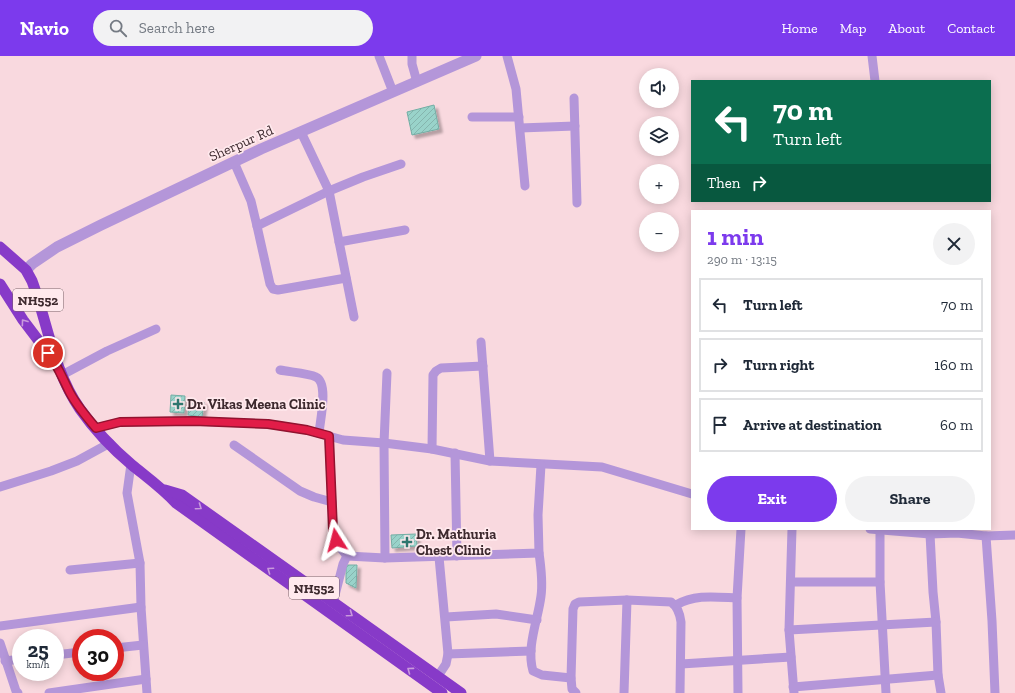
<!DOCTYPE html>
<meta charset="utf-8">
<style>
:root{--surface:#fff;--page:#f2f2f3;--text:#1f2937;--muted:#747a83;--line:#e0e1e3;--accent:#7c3aed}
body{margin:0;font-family:"Zilla Slab",serif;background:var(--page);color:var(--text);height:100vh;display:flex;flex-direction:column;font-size:15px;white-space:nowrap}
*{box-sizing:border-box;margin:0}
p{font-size:13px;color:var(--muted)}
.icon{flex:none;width:22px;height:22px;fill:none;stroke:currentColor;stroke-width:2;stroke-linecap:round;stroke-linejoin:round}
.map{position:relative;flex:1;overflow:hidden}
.details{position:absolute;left:691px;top:154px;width:300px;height:320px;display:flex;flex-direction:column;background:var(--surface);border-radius:0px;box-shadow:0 2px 10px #0003}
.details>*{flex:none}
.top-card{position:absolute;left:691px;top:24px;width:300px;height:122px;border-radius:0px;box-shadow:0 2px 10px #0003;background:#0b6e4f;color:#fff;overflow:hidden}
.controls{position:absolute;left:639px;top:12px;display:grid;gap:8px}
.controls a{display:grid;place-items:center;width:40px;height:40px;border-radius:50%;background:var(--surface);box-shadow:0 2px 10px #0003;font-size:20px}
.speed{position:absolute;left:12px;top:573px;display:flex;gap:8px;font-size:20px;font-weight:700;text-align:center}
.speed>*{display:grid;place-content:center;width:52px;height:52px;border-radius:50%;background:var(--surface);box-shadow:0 2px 10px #0003;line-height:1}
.speed small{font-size:10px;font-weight:400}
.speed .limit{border:6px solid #d22;background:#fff;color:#111}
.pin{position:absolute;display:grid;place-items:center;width:34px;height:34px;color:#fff;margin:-17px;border:2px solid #fff;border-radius:50%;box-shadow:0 1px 4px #0007}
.me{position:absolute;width:44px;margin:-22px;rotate:351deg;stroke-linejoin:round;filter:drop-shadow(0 0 3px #0008)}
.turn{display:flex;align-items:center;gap:14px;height:84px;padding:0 16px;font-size:18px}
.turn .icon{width:52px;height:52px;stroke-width:2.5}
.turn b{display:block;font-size:28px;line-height:34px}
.then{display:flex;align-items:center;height:38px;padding:0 16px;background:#0003;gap:8px;font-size:15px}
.round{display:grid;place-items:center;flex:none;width:42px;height:42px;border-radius:21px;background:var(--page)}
.head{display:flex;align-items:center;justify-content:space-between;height:68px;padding:0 16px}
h1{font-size:24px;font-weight:700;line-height:30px;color:var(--accent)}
.button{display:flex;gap:8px;margin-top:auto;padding:8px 16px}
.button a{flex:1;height:46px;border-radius:24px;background:var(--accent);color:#fff;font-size:16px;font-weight:700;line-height:46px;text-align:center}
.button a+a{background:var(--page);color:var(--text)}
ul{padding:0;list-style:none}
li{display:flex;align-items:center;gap:12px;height:54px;margin:0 8px 6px;padding:0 8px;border:2px solid var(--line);border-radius:0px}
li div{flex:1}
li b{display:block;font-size:15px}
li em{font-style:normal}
header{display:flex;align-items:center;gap:24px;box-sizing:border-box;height:56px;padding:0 20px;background:var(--accent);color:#fff}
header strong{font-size:19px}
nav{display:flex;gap:22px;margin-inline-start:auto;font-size:14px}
.search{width:280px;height:36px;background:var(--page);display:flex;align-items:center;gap:10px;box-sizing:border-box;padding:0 14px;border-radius:22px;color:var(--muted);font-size:15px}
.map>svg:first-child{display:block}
.building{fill:url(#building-hatch);stroke:#73ada4;filter:url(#shadow)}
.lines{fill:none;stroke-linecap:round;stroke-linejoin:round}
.minor{stroke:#b496d9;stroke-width:9}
.tertiary{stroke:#b496d9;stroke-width:11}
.trunk{stroke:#873ac8;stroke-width:11}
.oneway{stroke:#c99adc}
.route-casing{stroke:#92132f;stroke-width:10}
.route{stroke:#e11d48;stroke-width:7}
.poi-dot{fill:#2f766e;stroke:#ffe9ed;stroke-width:1.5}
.labels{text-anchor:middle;stroke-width:3.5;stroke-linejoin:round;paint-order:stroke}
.shield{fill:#ffe9ed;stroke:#786368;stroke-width:1}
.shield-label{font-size:13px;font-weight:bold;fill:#3e2a2f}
.street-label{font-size:14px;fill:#3e2a2f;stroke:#ffe9ed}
.poi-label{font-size:14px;font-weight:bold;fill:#3e2a2f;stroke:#ffe9ed;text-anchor:start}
</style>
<header>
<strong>Navio</strong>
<div class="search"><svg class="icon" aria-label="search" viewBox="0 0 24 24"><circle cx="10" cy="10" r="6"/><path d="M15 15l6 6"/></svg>Search here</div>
<nav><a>Home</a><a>Map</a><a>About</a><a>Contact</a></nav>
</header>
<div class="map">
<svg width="1015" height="637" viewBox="0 0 1015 637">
<defs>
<pattern id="building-hatch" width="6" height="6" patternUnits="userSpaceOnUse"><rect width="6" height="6" fill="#99d3ca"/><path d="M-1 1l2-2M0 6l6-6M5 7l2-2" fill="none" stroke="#85b5ae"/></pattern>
<filter id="shadow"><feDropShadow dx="3.5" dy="3.5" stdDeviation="1" flood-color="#0004"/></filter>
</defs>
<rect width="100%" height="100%" fill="#f9d9df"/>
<g class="building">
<polygon points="434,49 439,73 412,79 407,56"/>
<polygon points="171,339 185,340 184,357 170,356"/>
<polygon points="189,345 204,346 202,361 188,359"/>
<polygon points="416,478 417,490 392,492 391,479"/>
<polygon points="346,509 357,509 356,532 346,527"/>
</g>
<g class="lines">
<g class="minor">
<polyline points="379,0 393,36"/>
<polyline points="412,0 412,8 417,26"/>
<polyline points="507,0 516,33 525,130"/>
<polyline points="872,0 875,25"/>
<polyline points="574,42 577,147"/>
<polyline points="472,61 519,61"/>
<polyline points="520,72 575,70"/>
<polyline points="301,76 329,135 354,261"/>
<polyline points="234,106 251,145 257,170 270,228 273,233 278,234 346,222"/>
<polyline points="257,170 329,135 363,121 401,108"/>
<polyline points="339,186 405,174"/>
<polyline points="481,286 490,405"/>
<path d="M280,314C289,316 308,317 316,321C329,327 320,365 319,377"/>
<polyline points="62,319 107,295 156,273"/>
<polyline points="96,372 120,366 194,365 268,368 307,374 343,384 384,387 432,393 490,405 602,411 692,438"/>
<polyline points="329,380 333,475 339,490 347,500"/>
<polyline points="234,389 300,435 314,441 332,446"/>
<polyline points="432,393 433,319 436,315 441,312 483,310"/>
<polyline points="455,397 457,500"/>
<polyline points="131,408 127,437 140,507 141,551 147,637"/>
<polyline points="0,431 51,415 77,405 110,387"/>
<polyline points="792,473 789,574 794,637"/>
<polyline points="870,473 930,478 957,477 986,480 1015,479"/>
<polyline points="880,474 880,526 886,637"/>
<polyline points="930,478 933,536 936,566 938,619 941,637"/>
<polyline points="986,480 992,565 995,637"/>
<path d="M539,497C541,511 543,526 541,540C538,564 526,591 533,615L542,619L571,622"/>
<polyline points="385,502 539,497 538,459 541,409"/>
<polyline points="70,514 140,507"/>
<polyline points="791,526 880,526"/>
<polyline points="333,547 343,508 347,500 385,502 384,387 387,317"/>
<path d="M676,549C695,538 715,541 737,542"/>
<polyline points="446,561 496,558 537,564"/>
<polyline points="0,570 141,551"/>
<polyline points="789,574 936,566"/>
<polyline points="0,587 16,635 18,637"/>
<polyline points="115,592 143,589"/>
<polyline points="448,598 531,595"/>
<polyline points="55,599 81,596"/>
<polyline points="5,605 21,603"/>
<polyline points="681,608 791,601"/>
<polyline points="438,620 446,608 448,598 439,501"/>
<polyline points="793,631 938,619"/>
<polyline points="49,637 146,623"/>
<path d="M576,637L572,633L571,622L573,553L575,548L579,546L627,544L671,546C678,551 680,558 681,566L680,637"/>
<polyline points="624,637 627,544"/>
<polyline points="738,637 737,542 741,473"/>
</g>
<polyline class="tertiary" points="26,214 32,208 57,191 101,169 261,93 476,0"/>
<g class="trunk">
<path d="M0,191L26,214L32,225C48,268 53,314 80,353C94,373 113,393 132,409C148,422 162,432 176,447L442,637"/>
<polyline points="0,228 23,264 51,301"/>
<polyline points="165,434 182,439 461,637"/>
</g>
</g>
<defs><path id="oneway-chevron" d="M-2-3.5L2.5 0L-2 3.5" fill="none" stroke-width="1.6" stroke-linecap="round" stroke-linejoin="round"/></defs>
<g class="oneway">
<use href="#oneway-chevron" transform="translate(24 266) rotate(-126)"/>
<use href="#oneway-chevron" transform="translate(199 451) rotate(35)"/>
<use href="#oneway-chevron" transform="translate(270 514) rotate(-145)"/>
<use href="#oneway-chevron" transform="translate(350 558) rotate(35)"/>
<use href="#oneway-chevron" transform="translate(410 614) rotate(-144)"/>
</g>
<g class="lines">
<g class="route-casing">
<path id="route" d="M48,297C57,308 62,321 68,333C75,348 86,360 96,372L120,366L194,365L268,368L307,374L329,380L333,474L336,484"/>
</g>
<use href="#route" class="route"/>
</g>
<g class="poi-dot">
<path d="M176 342h4v4h4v4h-4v4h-4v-4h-4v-4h4z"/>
<path d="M405 480h4v4h4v4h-4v4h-4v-4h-4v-4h4z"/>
</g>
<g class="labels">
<g class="shield">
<rect x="13" y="233" width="50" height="22" rx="3"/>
<rect x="289" y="521" width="50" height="22" rx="3"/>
</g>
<g class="shield-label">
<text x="38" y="249">NH552</text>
<text x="314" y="537">NH552</text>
</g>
<g class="street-label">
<text transform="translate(241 87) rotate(-24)" y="5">Sherpur Rd</text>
</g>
<g class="poi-label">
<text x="187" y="353">Dr. Vikas Meena Clinic</text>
<text x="416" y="483">Dr. Mathuria<tspan x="416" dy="16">Chest Clinic</tspan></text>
</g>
</g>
</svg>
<div class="controls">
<a><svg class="icon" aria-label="sound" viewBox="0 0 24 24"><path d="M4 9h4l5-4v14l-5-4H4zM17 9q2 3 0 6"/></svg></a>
<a><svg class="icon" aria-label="layers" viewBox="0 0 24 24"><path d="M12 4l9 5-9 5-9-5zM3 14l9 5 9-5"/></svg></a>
<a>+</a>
<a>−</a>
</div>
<div class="speed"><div>25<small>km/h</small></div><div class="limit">30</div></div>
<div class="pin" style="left:48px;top:297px;background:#d93025"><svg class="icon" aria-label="arrive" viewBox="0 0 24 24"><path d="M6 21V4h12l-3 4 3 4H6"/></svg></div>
<svg class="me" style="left:336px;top:484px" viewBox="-20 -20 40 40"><path d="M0-17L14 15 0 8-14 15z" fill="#e11d48" stroke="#fff" stroke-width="4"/></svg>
<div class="top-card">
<div class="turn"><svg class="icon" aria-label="left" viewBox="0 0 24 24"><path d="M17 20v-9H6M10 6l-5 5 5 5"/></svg><div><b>70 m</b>Turn left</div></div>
<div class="then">Then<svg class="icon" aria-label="right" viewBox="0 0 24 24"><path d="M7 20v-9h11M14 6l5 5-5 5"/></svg></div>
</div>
<section class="details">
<div class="head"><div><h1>1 min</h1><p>290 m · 13:15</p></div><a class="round"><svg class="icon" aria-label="close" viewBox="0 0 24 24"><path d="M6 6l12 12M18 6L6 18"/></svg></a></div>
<ul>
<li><svg class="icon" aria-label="left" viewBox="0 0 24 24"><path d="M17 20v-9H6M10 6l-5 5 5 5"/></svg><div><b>Turn left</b></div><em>70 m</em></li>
<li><svg class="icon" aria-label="right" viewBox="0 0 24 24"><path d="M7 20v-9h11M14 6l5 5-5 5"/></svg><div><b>Turn right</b></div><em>160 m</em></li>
<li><svg class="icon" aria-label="arrive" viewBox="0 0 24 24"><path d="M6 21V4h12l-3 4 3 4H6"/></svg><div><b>Arrive at destination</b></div><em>60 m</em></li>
</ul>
<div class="button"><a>Exit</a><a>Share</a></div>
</section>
</div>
